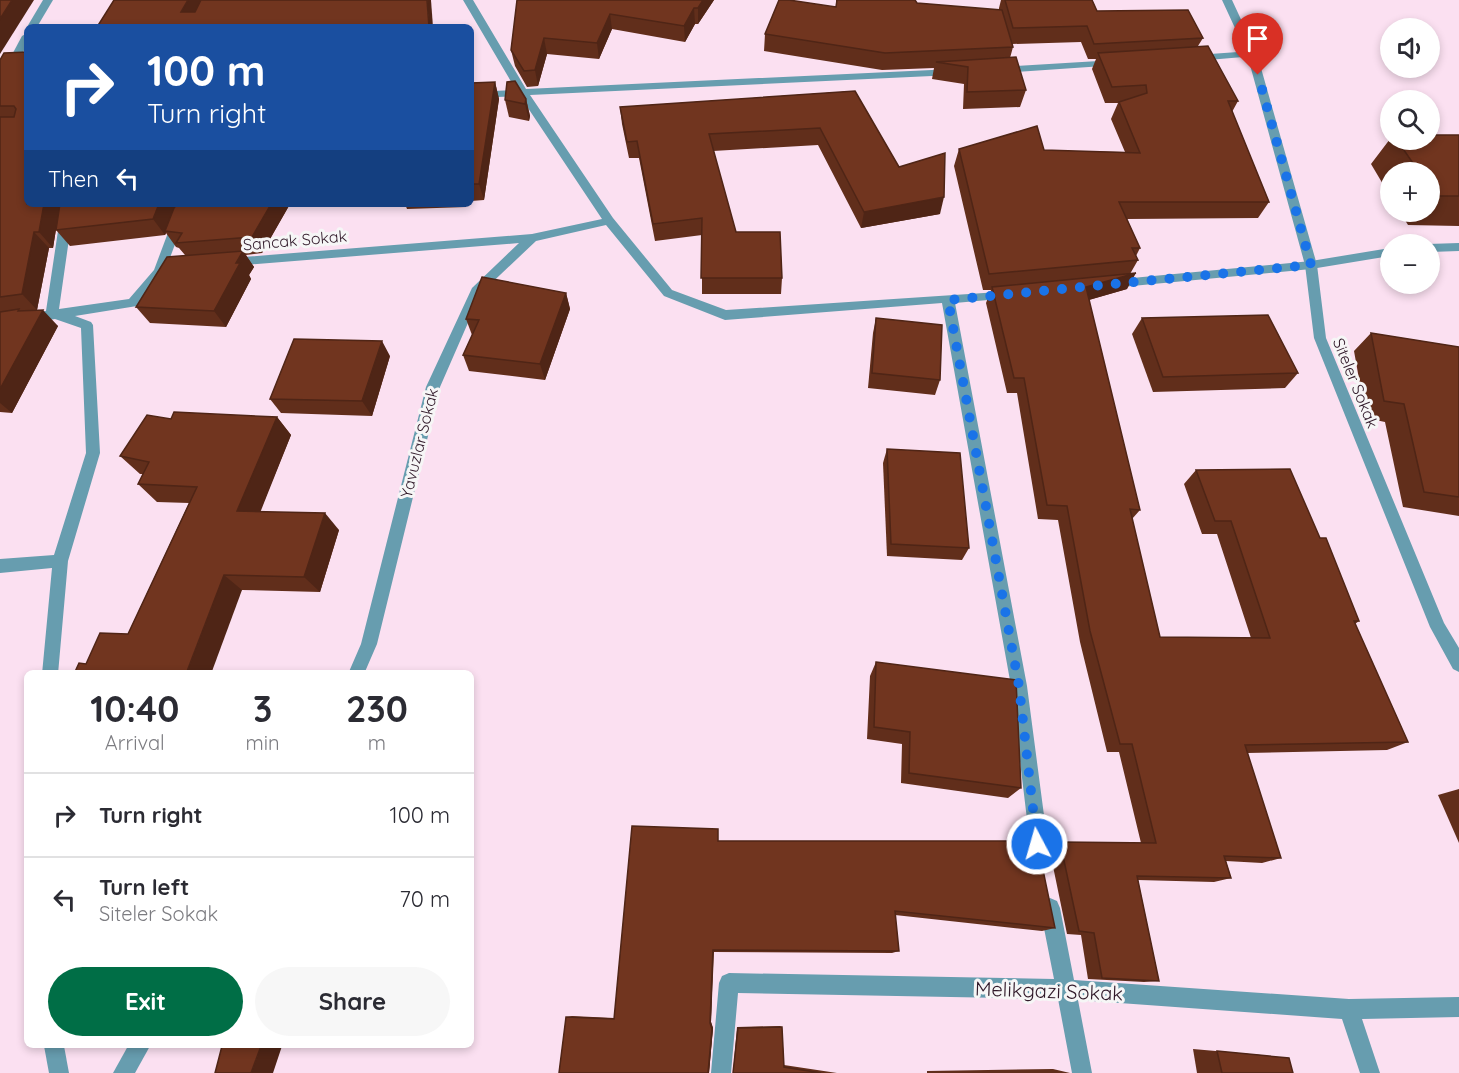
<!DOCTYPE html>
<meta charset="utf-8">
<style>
:root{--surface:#fff;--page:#f7f7f7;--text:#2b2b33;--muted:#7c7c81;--line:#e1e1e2;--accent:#006e46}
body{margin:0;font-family:Quicksand,sans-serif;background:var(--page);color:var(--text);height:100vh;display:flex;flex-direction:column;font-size:22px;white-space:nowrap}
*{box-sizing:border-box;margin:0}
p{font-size:20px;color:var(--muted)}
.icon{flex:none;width:33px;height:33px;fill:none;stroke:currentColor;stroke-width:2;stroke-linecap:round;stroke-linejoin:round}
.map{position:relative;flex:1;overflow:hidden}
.details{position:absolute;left:24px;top:670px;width:450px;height:378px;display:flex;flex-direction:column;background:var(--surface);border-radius:9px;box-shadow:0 3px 9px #0003}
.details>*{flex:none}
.guide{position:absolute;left:24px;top:24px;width:450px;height:183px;border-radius:9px;box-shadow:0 3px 9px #0003;background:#1a4fa0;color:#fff;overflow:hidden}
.buttons{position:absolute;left:1380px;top:18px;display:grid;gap:12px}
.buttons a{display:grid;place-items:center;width:60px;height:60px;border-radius:50%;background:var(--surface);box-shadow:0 3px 9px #0003;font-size:30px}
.pin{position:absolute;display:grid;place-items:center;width:51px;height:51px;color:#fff;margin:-62px -26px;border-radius:50% 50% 50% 0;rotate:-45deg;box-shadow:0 0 6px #0007}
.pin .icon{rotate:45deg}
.me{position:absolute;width:66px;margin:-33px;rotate:354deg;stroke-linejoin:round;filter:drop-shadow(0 0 4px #0008)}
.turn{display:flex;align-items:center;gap:21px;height:126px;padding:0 24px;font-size:27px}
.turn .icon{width:78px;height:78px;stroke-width:2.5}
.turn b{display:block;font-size:42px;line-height:51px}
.then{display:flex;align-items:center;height:57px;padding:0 24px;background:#0003;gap:12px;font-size:22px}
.eta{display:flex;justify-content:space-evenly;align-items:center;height:102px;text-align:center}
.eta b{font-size:36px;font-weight:700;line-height:42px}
.cta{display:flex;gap:12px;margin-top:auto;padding:12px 24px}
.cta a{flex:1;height:69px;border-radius:36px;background:var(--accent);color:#fff;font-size:24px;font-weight:700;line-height:69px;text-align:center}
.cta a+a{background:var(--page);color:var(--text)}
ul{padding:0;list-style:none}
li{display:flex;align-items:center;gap:18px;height:84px;padding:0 24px;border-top:2px solid var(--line)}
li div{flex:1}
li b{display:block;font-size:22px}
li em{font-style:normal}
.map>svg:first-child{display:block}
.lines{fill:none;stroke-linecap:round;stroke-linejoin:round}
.minor{fill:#679daf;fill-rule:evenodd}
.tertiary{fill:#679daf;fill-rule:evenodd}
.wall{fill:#612e1b}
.shaded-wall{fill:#4f2516}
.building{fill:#71351f;stroke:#4f2516;stroke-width:1.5}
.route{stroke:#1a73e8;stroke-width:10;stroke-dasharray:0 18}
.labels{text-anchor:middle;stroke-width:6;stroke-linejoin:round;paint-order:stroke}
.street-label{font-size:16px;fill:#301929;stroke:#f6f6f6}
.near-street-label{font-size:20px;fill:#301929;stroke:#f6f6f6}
</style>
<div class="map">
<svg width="1459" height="1073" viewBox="0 0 1459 1073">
<rect width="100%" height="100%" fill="#fbe0f1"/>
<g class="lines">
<g class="minor">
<polygon points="43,0 53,0 37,27 27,27"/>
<polygon points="463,0 473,0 526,89 953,69 958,72 953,75 530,95 613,218 672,290 726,310 1014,291 1016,294 1010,298 955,303 1027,686 1050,861 1048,868 1041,870 1034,868 1032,861 1011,686 942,303 725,320 664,296 606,225 536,241 481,293 440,387 377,644 364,674 348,674 361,644 426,387 472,288 519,243 231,266 225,262 231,258 532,234 602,219 520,96 471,98 471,92 516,90"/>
<polygon points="27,33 27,45 5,86 0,89 0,77 22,36"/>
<polygon points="1252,51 1257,54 1255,56 1196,61 1191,58 1196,55"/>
<polygon points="1115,60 1118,61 1118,65 1001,73 996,70 1001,67"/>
<polygon points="62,204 74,204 59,309 129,299 154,270 172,222 187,204 199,204 183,223 168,263 178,264 178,270 166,272 137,306 75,316 91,322 93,325 100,453 68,561 58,674 42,674 52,568 0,573 0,559 54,555 86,453 81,328 55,319 0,327 0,317 46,311"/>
<polygon points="1459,243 1459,251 1430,252 1428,244"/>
<polygon points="1390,248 1390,256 1311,269 1111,288 1105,284 1111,280 1311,261"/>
<polygon points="1050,898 1057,901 1060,908 1074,980 1349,999 1459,997 1459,1017 1362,1019 1380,1073 1360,1073 1342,1019 1078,1000 1092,1073 1072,1073 1058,999 738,993 731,1073 711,1073 719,983 722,976 729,973 1054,979 1040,908 1043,901"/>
<polygon points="44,1046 64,1046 69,1073 49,1073"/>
<polygon points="128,1046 150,1046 135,1073 113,1073"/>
</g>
<polygon class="tertiary" points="1222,0 1232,0 1257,54 1317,265 1326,338 1444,623 1459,648 1459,672 1453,669 1430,627 1314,338 1305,265 1247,54"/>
</g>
<g class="wall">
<polygon points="517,0 714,0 698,24 695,24 685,42 612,29 599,59 547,54 538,86 527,87 515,66 511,50"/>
<polygon points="836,0 915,0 917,3 999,10 999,8 1001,0 1092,0 1097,11 1203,38 1198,46 1238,101 1232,112 1269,202 1258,218 1127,219 1140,248 1136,256 1138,260 1130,274 1127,289 1089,300 1140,510 1132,519 1160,637 1251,638 1217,534 1202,534 1184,484 1196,470 1320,538 1359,621 1355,624 1408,742 1387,750 1247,753 1281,858 1262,863 1226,861 1231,878 1214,882 1138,880 1159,981 1144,982 1088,979 1081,935 1067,934 1049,847 1060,842 1141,843 1119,752 1107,752 1080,642 1058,520 1038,519 1017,393 1007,393 986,303 991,290 983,290 954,166 959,149 1125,152 1111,119 1118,103 1105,103 1092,69 1096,59 1088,59 1081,42 1012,44 1013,47 1010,58 1026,90 1020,107 963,109 964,84 932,79 934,68 882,70 764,51 765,34 836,7"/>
<polygon points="27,52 27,204 60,204 53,248 49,248 37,310 30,311 58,326 12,413 0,412 0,60"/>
<polygon points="495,82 499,99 484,200 471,201 471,83"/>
<polygon points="855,91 899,167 940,214 861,228 818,145 713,151 736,232 782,278 781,294 702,294 702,235 655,241 639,158 629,158 622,124 620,107"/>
<polygon points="526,99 530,116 529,121 509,117 505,100"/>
<polygon points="1459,135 1459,226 1408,225 1400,212 1430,212 1430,172 1390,172 1390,196 1371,164 1390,139 1430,140"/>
<polygon points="60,204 290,204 262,253 246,255 254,267 249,275 251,279 226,327 150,323 136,307 185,255 179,248 176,247 166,233 165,235 70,246 56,230"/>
<polygon points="405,204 466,204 466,207 407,209"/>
<polygon points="566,293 570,309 545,380 469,371 463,355 472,335 466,319"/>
<polygon points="876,318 940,380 935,395 868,388 873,333"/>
<polygon points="1142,318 1298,373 1285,388 1153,392 1132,334"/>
<polygon points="1371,333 1459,347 1459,516 1403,507 1385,422 1366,418 1354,351"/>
<polygon points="390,356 372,416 281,413 270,399"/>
<polygon points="277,417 291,435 260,511 339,530 320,592 242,590 86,664 128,634 189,503 157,502 138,484 143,474 140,474 120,456 171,419"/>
<polygon points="887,449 969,548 962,560 887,556 883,463"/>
<polygon points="876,662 1021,788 1008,798 901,783 902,744 867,739 870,676"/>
<polygon points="1459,789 1459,843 1438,795"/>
<polygon points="718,829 718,841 1055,928 1042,931 895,915 899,951 892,953 714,952 711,1022 713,1028 709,1073 559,1073 566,1017 572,1016 614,1018"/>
<polygon points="780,1026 782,1027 784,1065 837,1073 733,1073 737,1027"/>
<polygon points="1193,1049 1261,1055 1293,1073 1197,1073"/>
<polygon points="1053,1069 1070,1073 927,1073 927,1071"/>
</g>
<g class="shaded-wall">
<polygon points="12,0 34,0 0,54 0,19"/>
<polygon points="188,0 205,0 191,27 181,12"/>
<polygon points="427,0 431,0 433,27 429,27"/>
<polygon points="703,0 714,0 698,24 698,8"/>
<polygon points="694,8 695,24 685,42 684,26"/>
<polygon points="610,14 612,29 599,59 597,43"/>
<polygon points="544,38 547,54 538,86 535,70"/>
<polygon points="495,82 499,99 484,200 479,184"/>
<polygon points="526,99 530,116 529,121 525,104"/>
<polygon points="944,197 940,214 861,228 864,212"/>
<polygon points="44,204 60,204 53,248 39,232"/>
<polygon points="159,204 184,204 165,231 166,233 165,235 153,219"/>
<polygon points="271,204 290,204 262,253 252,237"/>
<polygon points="34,232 49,248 37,310 22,294"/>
<polygon points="243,251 254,267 249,275 251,279 226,327 214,311 236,263"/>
<polygon points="1136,273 1127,289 1078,303 1086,287"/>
<polygon points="566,293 570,309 545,380 540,364"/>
<polygon points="43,310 58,326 12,413 0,403 0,389"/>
<polygon points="382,341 390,356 372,416 362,401"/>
<polygon points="277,417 291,435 254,528 237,511"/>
<polygon points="325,513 339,530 320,592 304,577"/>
<polygon points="224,575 242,590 211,674 186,674"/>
<polygon points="713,950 711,1022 713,1028 709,1073 708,1073"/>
<polygon points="261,1046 282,1046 273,1073 251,1073"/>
</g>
<g class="building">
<polygon points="0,0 12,0 0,19"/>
<polygon points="114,0 188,0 181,12 195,12 201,0 427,0 429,27 97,27"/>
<polygon points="517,0 703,0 698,8 694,8 684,26 610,14 597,43 544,38 535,70 524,71 511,50"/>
<polygon points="779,0 789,0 836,7 837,0 915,0 917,3 1002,10 1013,47 885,53 765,34"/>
<polygon points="1005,0 1092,0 1097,11 1188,10 1203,38 1094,44 1087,26 1013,28"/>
<polygon points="1208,46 1238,101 1228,101 1269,202 1119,202 1140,248 1132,248 1138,260 989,274 959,149 1037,126 1044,150 1140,153 1119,102 1147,93 1146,85 1112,87 1098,53"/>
<polygon points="27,52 27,204 44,204 39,232 34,232 22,294 0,297 0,117 14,117 16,109 14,106 0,106 0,60 4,53"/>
<polygon points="1016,57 1026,90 967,92 968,67 936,62"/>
<polygon points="515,81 526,99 525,104 505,100 507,82"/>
<polygon points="495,82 479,184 471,184 471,83"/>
<polygon points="855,91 899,167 945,153 944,197 864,212 820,128 709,134 736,232 780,232 782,278 701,278 702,218 653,224 637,141 627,142 620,107"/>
<polygon points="1430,135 1459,135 1459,196 1434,196 1430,188 1430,172 1419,172 1397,140 1430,140"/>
<polygon points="60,204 159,204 153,219 56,230"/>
<polygon points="177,204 271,204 252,237 176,243 182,233 165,231 174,208"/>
<polygon points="243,251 236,263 240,263 214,311 136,307 167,257"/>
<polygon points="1136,273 1086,287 1140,510 1130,509 1160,637 1270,638 1231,521 1215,521 1196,470 1290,469 1320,538 1326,538 1359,621 1354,621 1408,742 1245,745 1281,858 1224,856 1231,878 1137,876 1159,981 1102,978 1094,933 1079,931 1060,842 1156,843 1132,744 1120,744 1090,631 1067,506 1047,505 1024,378 1014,378 992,287"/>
<polygon points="482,277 566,293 540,364 463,355 479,320 466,319"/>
<polygon points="19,309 18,311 43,310 0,389 0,312"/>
<polygon points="1268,315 1298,373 1163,377 1142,318"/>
<polygon points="876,318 942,325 940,380 872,373"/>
<polygon points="1371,333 1459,347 1459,497 1424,492 1404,404 1384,401"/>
<polygon points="294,339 382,341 362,401 270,399"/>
<polygon points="174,412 277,417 237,511 325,513 304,577 224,575 186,674 74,674 79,663 86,664 100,633 128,634 197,487 138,484 149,462 120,456 147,415 171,419"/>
<polygon points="887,449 960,453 969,548 891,544"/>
<polygon points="876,662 1016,680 1021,788 909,773 910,732 874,727"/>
<polygon points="632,826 718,829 718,841 1037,841 1055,928 895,911 899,951 713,950 710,1023 712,1029 708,1073 559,1073 566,1017 614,1019"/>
<polygon points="782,1027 784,1067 821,1073 733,1073 738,1028"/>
<polygon points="222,1046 261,1046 251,1073 215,1073"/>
<polygon points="1217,1051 1289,1058 1293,1073 1222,1073"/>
</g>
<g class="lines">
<polyline class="route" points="1037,844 1019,686 948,300 1311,265 1258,75"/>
</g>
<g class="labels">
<g class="street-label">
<text transform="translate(295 240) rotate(-5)" y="6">Sancak Sokak</text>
<text transform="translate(1356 383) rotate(68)" y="6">Siteler Sokak</text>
<text transform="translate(419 443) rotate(-76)" y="6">Yavuzlar Sokak</text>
</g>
<g class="near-street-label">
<text transform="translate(1049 991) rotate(2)" y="7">Melikgazi Sokak</text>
</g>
</g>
</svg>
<div class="buttons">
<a><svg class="icon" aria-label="sound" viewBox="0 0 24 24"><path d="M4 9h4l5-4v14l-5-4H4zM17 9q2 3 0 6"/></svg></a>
<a><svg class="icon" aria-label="search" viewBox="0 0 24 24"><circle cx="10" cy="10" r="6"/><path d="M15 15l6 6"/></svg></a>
<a>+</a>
<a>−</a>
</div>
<div class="pin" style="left:1258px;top:75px;background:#d93025"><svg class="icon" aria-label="arrive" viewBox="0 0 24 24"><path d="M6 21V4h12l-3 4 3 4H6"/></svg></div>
<svg class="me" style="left:1037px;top:844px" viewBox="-20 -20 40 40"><circle r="17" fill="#1a73e8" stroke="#fff" stroke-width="3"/><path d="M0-11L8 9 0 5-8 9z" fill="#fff"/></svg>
<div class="guide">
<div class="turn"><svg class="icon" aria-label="right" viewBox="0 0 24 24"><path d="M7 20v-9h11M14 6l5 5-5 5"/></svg><div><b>100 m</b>Turn right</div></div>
<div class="then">Then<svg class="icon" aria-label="left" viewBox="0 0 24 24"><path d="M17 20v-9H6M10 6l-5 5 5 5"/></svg></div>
</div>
<section class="details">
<div class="eta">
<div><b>10:40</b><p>Arrival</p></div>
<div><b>3</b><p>min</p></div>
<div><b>230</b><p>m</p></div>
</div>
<ul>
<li><svg class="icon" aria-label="right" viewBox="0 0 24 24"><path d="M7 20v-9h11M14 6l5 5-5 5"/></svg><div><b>Turn right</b></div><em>100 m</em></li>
<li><svg class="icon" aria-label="left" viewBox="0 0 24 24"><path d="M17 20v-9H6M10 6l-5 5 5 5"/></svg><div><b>Turn left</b><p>Siteler Sokak</p></div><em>70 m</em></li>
</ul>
<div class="cta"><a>Exit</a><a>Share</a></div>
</section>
</div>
